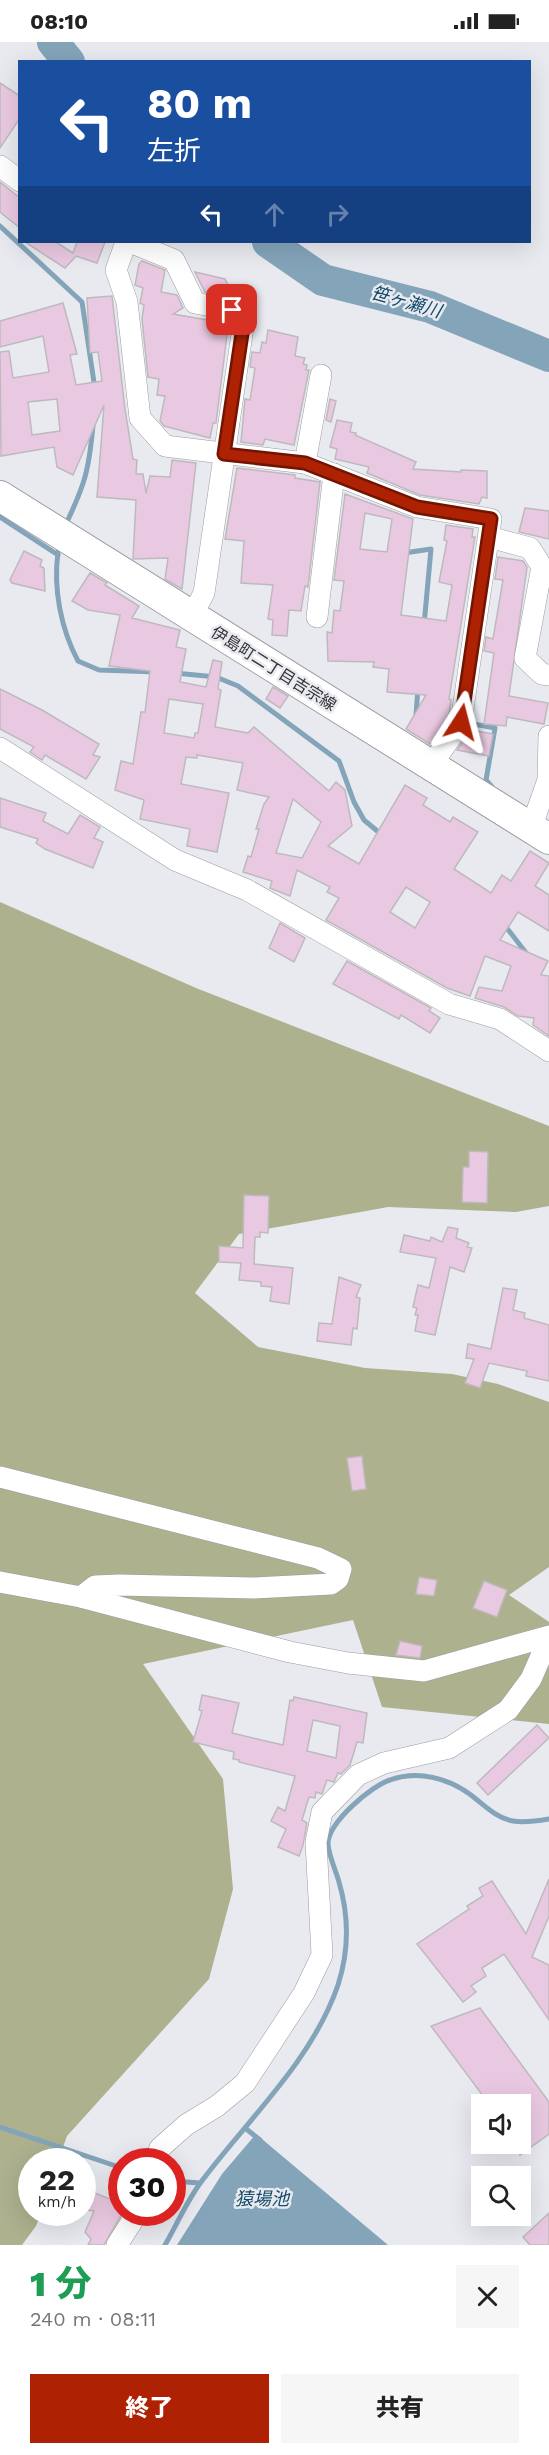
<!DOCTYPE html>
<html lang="ja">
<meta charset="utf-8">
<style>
:root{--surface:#fff;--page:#f6f6f6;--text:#222;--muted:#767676;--accent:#ae2103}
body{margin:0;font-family:"Work Sans","Noto Sans JP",sans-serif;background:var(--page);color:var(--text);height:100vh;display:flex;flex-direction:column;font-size:22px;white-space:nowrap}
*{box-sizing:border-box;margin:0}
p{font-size:20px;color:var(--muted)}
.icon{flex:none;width:33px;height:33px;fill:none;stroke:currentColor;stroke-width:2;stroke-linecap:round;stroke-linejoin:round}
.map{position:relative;height:2203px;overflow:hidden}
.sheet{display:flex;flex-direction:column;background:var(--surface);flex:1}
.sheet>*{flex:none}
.top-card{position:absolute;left:18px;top:18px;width:513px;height:183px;border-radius:0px;box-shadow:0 6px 24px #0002;background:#1a4fa0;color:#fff;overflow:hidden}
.tools{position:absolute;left:471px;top:2052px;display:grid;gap:12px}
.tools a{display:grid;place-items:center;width:60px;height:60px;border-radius:0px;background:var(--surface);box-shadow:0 6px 24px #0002;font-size:30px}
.speed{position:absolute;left:18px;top:2106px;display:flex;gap:12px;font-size:30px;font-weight:700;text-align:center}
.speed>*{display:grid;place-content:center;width:78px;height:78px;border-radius:50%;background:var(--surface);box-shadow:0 6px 24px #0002;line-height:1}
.speed small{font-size:15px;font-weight:400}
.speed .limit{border:9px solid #d22;background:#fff;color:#111}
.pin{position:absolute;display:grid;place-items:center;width:51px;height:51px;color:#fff;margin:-26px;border-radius:12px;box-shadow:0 3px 9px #0006}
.me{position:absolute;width:66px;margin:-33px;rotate:9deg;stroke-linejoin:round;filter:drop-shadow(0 0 4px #0008)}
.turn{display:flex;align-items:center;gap:21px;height:126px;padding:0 30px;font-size:27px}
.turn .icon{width:78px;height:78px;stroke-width:2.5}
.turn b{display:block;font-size:42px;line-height:51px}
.lanes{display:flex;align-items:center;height:57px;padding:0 30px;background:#0003;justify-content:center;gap:30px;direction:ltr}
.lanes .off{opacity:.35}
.round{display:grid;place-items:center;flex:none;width:63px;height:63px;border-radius:0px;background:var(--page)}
.overview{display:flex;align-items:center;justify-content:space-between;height:102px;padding:0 30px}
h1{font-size:36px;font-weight:800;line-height:45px;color:#1e9e55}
.primary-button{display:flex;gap:12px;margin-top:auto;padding:12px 30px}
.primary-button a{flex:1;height:69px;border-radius:0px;background:var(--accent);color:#fff;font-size:24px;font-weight:800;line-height:69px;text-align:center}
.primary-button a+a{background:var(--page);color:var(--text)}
.status{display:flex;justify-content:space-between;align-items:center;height:42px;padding:0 30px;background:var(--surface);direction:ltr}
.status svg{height:16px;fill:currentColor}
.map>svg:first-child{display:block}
.forest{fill:#adb18e}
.water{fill:#84a4ba}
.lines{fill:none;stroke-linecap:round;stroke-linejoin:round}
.stream{stroke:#84a4ba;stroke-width:5}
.river{stroke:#84a4ba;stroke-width:32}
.building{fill:#e9c9e1;stroke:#beb9bd;stroke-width:1.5;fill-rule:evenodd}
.street-casing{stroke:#9c9ca2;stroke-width:22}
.secondary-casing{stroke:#9c9ca2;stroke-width:32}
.street{stroke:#fff;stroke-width:21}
.secondary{stroke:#fff;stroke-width:30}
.route-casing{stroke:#711502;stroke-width:15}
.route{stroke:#ae2103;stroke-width:10}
.labels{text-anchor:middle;stroke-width:5;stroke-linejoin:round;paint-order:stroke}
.street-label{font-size:16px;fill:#333336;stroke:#e9eaf0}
.water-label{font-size:18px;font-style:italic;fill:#114b6a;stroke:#e9eaf0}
</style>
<div class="status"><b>08:10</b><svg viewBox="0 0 49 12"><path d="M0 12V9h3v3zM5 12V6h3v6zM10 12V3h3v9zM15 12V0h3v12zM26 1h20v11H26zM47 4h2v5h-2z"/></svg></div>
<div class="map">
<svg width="549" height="2203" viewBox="0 0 549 2203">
<rect width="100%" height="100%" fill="#e9eaf0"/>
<polygon class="forest" points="0,860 196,946 549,1084 549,1164 516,1170 388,1165 239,1192 195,1251 258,1305 365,1326 452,1332 498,1342 549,1360 549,1525 509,1553 549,1580 549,1682 382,1665 353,1578 143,1622 223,1737 233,1847 209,1937 67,2094 58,2119 32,2120 32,2170 41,2171 36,2184 22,2203 0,2203"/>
<polygon class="water" points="256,2092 388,2203 177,2203 222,2132"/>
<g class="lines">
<g class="stream">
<polyline points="0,184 82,260 95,347"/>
<polyline points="0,475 58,513"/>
<path d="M66,482C85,442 89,428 93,383"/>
<path d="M58,510C53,547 61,587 78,619L99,628L157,630"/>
<polyline points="404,511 431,507 424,583"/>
<polyline points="175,631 216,635 238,644 339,719 354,760 364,778 382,793"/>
<polyline points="418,646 416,673 419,673"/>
<polyline points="468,681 495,686 486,738 492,745"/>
<polyline points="503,881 530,916"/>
<polyline points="0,2085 122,2126"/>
<polyline points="245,2086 260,2098"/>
<polyline points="172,2139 200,2141"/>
<path d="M165,2203C177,2182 187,2159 201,2140C248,2077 312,2019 338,1943C349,1909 349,1874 339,1840C336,1829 328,1812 328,1801C329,1780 371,1744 390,1738C418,1728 448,1736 471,1753C484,1763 496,1776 513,1779C525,1781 537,1779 549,1777"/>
</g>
<g class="river">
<polyline points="53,0 69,20"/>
<polyline points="268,200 323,238 430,265 549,314"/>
</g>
</g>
<g class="building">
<polygon points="0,41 20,54 20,76 0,106"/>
<polygon points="0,140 20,156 20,186 0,170"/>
<polygon points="25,200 56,200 73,211 77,200 105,200 97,221 76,214 65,226"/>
<polygon points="142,219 165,228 161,250 177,253 183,266 173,272 225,281 228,285 216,381 213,381 210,396 164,384 160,379 165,354 157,353 159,337 148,335 142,277 144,263 140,261 143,246 135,243 139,222"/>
<polygon points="195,230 225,237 234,255 205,250"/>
<path d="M112,254L125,367L133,417L137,418L136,432H143L146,451L150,434L170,435L172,418L196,421L182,547L165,537L168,516L133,517L136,458L97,455L104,363L73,433L57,425L54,405L1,414L0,310L9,309L13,336L49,330L43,294L0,305V279L63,261L77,312L70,313L76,343L102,339L98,310L90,311L87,256ZM57,357L60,389L32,393L28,360Z"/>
<polygon points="268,288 298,295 295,314 305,316 303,322 307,323 306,328 309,328 294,403 265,397 263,403 241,400 245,357 250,358 255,326 250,325 252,310 260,311 262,300 266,301"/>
<polygon points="330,357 336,359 331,380 326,378"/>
<polygon points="337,378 352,381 350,390 356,391 355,393 416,420 413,427 461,430 461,428 487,429 487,456 482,455 479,462 420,453 367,431 369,425 335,417 337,407 330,405"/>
<polygon points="237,426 295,433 295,436 320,440 308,545 305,544 301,569 289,568 287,594 272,593 273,578 268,577 273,543 241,541 244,499 225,497"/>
<path d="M345,452L413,477L401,573L446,579L452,543L439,540L447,499L444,498L446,483L473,487L472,495H475L449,657L451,658L449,673L430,702L406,687L426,653L387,650L389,627L373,625L374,620L328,619L327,590L332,591L334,568L340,569L344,539L334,538ZM365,471L392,477L387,510L360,507Z"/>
<polygon points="525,466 549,469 549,497 519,490"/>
<polygon points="24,509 42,518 40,524 44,526 45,549 12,541 10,538"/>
<polygon points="498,515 523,519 527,525 509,654 548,661 544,682 507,675 506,684 484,682 494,611 484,609 486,595 493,597 503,538 495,537"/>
<path d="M90,531L107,541L105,543L139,564L132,576L180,588L176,605L186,607L180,640L206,645L213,618L222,620L218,647L221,648L215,685L248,691L254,685L329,749L336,740L345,748L352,784L328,804L359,822L405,743L427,756L423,763L450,780L453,775L478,790L454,827L491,851L502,833L511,839L530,809L549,821L535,844L549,853V889L518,870L500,898L548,919L541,933L549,934V994L533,983L534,976L518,974L504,965L475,956L479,945L502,949L511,924L485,914L470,954L447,946L326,878L339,856L327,850L330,845L297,828L290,854L270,846L272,839L243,830L248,814L251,815L259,787H256L264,762L269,755L237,748L243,721L197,713V716L186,715L181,742L229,751L217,810L187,804L190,787L140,777L144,758L115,748L121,719L133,722L141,670H145L150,629L109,624L120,573L88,568L72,559ZM169,657L203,662L198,691H195L194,696L164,691ZM293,757L321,780L302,816L276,811ZM406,845L430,860L415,886L390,870Z"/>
<polygon points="273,645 288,654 280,666 266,657"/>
<polygon points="0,647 42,668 99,702 93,713 100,715 86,737 45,713 42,718 30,710 34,705 0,687"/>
<polygon points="471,688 493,692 489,714 457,708"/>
<polygon points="0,756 46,771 43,779 68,792 80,773 100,785 94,796 103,800 93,826 45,807 36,801 38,797 0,785"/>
<polygon points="280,881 305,896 294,920 269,906"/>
<polygon points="347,919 431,966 429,969 440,976 430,991 401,973 399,977 333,942"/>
<polygon points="469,1109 488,1110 487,1161 462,1160 463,1125 469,1125"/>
<polygon points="244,1153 269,1154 268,1191 260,1190 260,1195 255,1195 254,1222 293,1226 289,1262 270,1259 272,1245 261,1244 261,1240 239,1238 241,1221 219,1220 219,1204 243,1206"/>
<polygon points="448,1185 458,1187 456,1196 469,1201 467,1205 472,1206 464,1230 450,1225 435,1293 415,1289 418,1273 415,1273 417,1266 413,1265 418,1243 429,1246 436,1216 400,1210 404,1193 430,1199 431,1195 442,1200"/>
<polygon points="339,1235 361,1243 356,1255 360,1256 357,1287 353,1286 351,1303 317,1299 319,1281 332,1282"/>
<polygon points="503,1246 517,1248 513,1268 525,1271 524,1276 549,1283 549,1339 526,1334 527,1329 489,1321 480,1346 465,1341 474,1317 466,1316 468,1302 491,1307"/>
<polygon points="362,1414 366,1447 352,1449 347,1416"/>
<polygon points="419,1535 437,1538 434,1554 416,1552"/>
<polygon points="484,1539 507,1548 497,1575 473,1566"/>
<polygon points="400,1599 422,1604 420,1616 396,1613"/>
<path d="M202,1653L239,1661L232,1691L283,1703L290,1658L293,1659L294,1655L367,1671L363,1701L357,1700L350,1723L341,1732L338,1731L334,1740L327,1738L322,1752L316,1750L315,1756L309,1755L302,1778L307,1781L303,1803L299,1814L278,1805L286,1787L271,1779L278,1765L285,1769L295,1734L239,1720V1718L233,1717L234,1710L193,1700L202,1669L199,1668ZM313,1678L340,1684L336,1716L307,1709Z"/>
<polygon points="537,1683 549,1696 488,1753 477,1741"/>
<polygon points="549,1837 549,1874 532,1915 549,1923 549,1978 504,1912 482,1926 486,1934 471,1944 476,1950 463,1960 417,1902 469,1867 467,1864 483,1854 479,1846 492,1839 526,1892"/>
<polygon points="480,1966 549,2060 549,2092 520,2113 520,2062 489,2062 431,1984"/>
<polygon points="82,2146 118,2160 116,2163 122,2165 122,2172 104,2203 88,2203 91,2197 85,2190 94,2169 82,2167"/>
<polygon points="549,2171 549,2203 530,2203 523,2195"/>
</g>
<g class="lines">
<g class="street-casing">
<g id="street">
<polyline points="0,124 20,139"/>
<polyline points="126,200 116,228 127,260 140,376 165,404 305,421 417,465 491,477 461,680 431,724"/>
<polyline points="130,200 174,218 195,261 232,268 243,285 204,551 192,574"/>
<polyline points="305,421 321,333"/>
<polyline points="489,495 530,506 542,525 525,616 542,632 549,633"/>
<polyline points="317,575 334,432"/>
<polyline points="0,706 175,818 247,848 449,962 500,977 549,1009"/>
<polyline points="531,786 548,738 549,694"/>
<polyline points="0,1435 318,1516 341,1527 338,1537 331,1542 254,1546 119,1543 95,1544 81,1555"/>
<polyline points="0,1540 81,1555 290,1610 348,1621 424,1629 549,1594"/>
<polyline points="155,2120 160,2106 186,2083 217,2064 245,2041 304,1951 322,1913 316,1800 322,1770 358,1733 384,1721 449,1706 508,1668 531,1637 549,1596"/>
<polyline points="117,2203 138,2170"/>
</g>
</g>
<g class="secondary-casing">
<polyline id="secondary" points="0,454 549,797"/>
</g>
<use href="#street" class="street"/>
<use href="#secondary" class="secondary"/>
</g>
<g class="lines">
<g class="route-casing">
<polyline id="route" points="232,268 243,285 224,412 305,421 417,465 491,477 461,680"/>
</g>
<use href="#route" class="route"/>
</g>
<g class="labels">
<g class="street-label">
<text transform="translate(274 626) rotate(32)" y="6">伊島町二丁目吉宗線</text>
</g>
<g class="water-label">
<text transform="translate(406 260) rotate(16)" y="6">笹ヶ瀬川</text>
<text x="262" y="2163">猿場池</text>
</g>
</g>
</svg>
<div class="tools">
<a><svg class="icon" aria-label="sound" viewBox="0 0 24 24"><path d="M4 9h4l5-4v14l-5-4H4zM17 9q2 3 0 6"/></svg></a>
<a><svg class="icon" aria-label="search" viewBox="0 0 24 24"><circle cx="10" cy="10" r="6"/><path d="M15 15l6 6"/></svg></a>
</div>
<div class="speed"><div>22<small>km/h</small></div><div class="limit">30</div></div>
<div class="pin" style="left:232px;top:268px;background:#d93025"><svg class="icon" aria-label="arrive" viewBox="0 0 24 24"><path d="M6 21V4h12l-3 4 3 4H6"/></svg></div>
<svg class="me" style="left:461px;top:680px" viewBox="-20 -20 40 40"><path d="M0-17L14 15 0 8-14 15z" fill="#ae2103" stroke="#fff" stroke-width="4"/></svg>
<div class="top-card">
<div class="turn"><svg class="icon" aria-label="left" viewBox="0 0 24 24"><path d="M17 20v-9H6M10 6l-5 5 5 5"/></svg><div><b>80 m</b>左折</div></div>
<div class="lanes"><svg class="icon" aria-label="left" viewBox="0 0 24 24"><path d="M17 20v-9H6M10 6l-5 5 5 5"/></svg><svg class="icon off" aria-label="ahead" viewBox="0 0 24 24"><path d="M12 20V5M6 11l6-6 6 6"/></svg><svg class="icon off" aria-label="right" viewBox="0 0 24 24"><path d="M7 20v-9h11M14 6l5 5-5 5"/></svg></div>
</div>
</div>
<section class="sheet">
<div class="overview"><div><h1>1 分</h1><p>240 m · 08:11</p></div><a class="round"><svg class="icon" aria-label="close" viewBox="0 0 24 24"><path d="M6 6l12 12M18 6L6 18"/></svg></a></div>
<div class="primary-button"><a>終了</a><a>共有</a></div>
</section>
